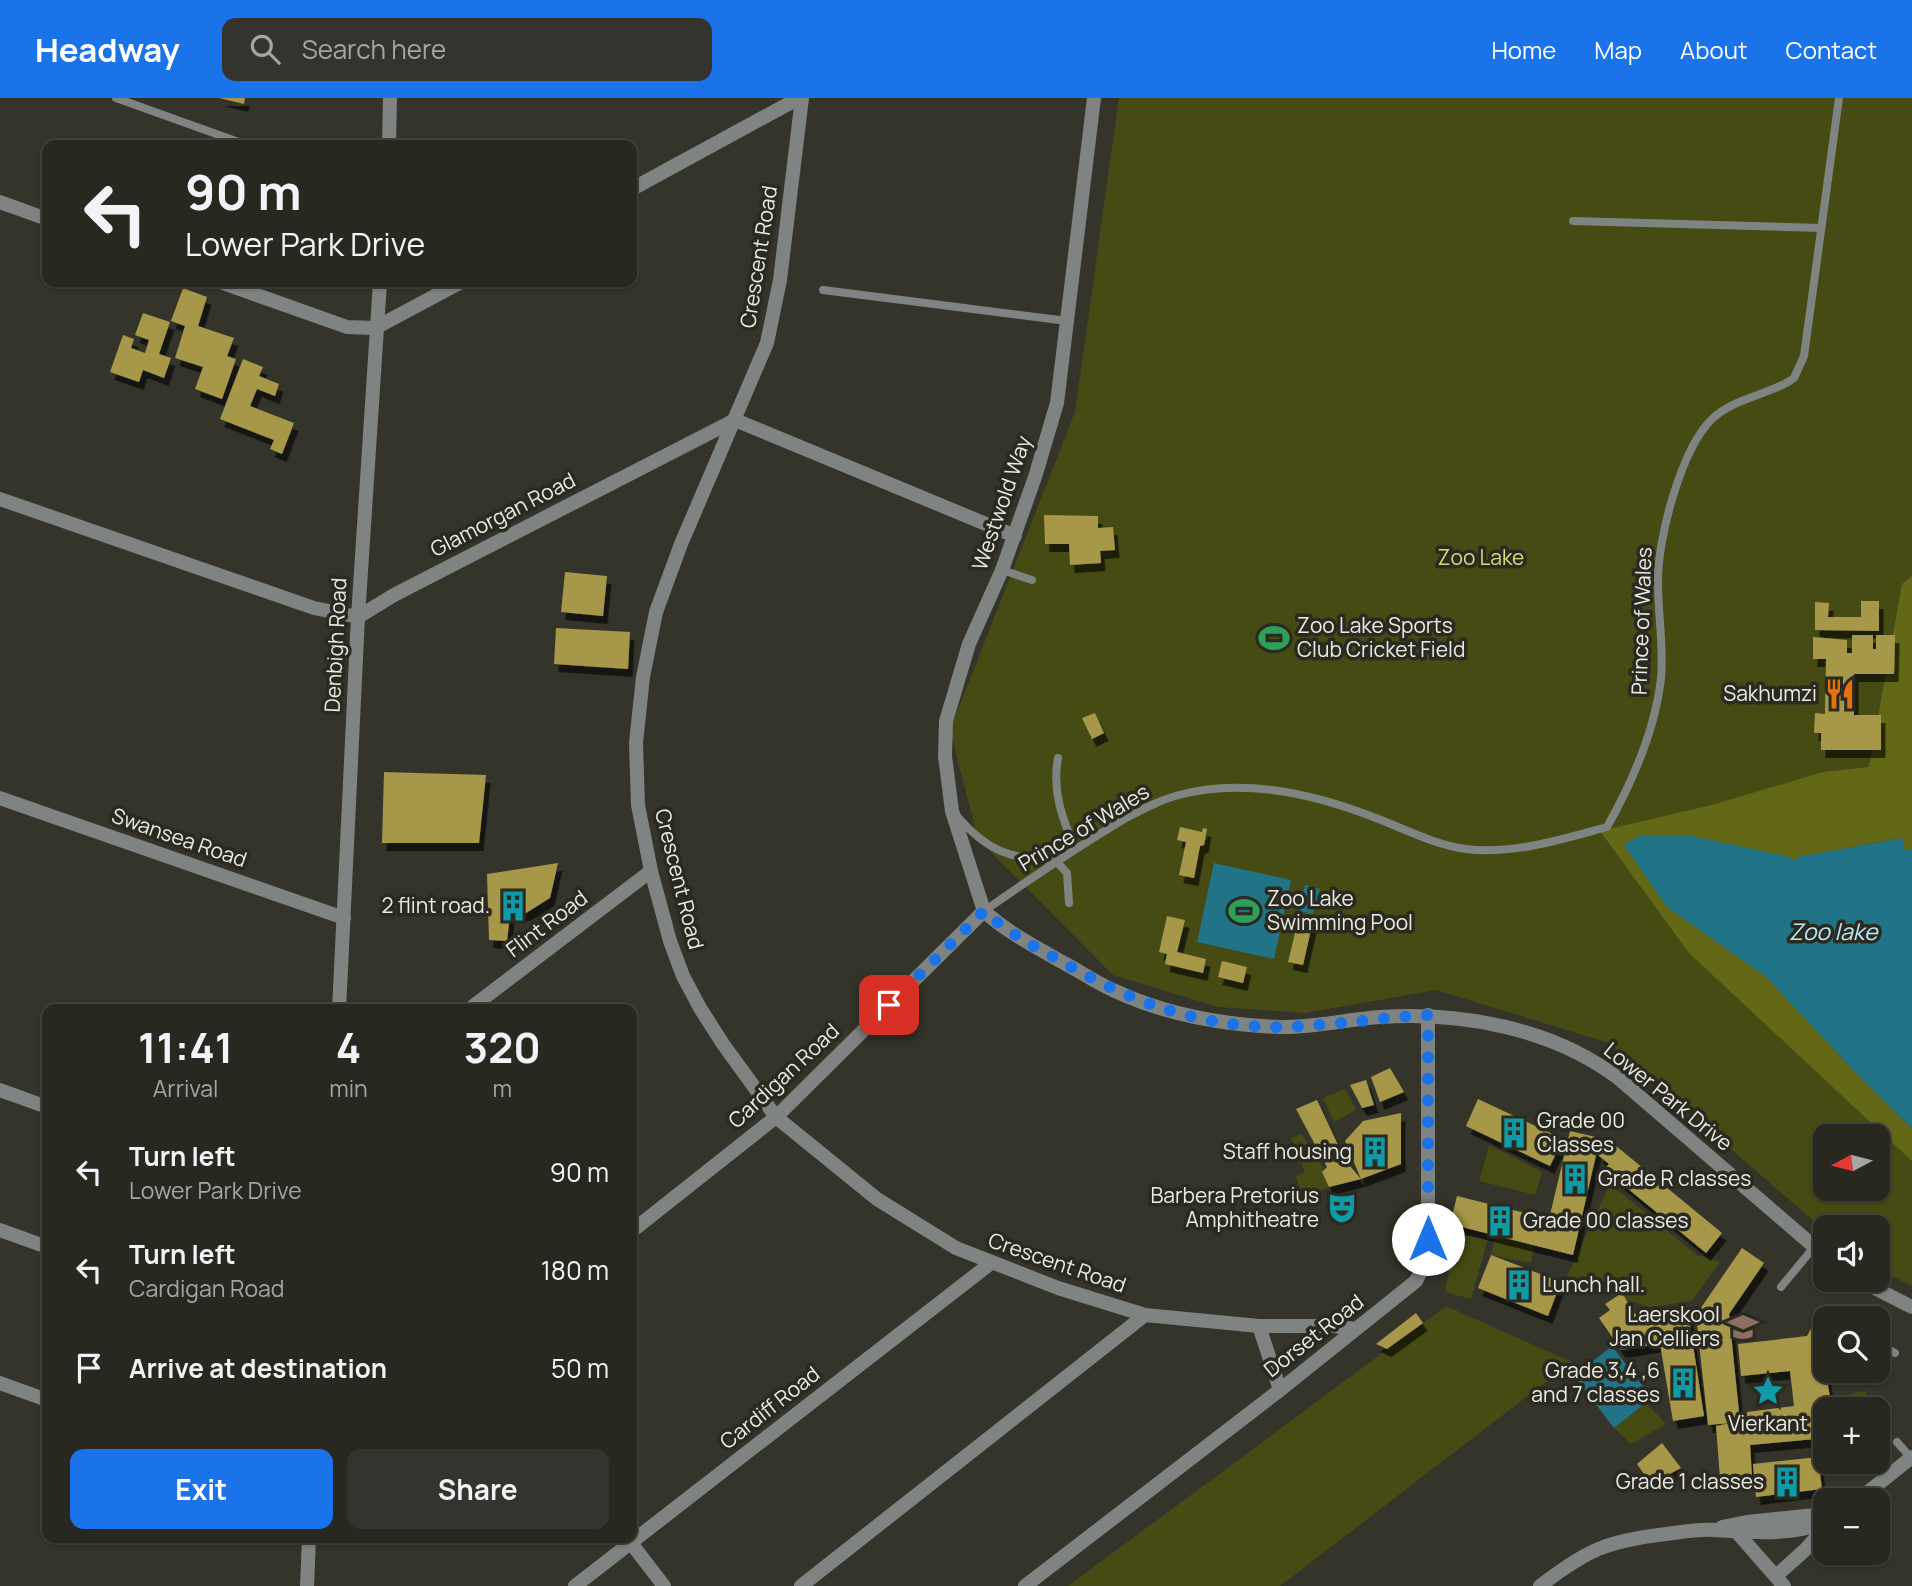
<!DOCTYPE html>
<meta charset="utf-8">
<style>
:root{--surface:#282720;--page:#34332d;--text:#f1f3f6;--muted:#a5a5a5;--line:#44443e;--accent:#1a73e8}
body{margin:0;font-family:Manrope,sans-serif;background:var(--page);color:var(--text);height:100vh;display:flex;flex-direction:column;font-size:26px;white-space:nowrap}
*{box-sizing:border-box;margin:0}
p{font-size:23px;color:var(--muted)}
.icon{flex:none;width:38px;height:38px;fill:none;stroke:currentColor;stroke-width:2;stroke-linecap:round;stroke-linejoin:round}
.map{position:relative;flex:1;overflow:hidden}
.drawer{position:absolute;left:42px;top:906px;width:595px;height:539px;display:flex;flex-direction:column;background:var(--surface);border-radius:14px;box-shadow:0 2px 5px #0004,0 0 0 2px var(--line)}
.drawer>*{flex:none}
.top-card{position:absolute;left:42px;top:42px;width:595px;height:147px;border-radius:14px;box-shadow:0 2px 5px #0004,0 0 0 2px var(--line);background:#282720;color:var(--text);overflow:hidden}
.needle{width:46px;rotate:263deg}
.tools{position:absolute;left:1813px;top:1026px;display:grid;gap:14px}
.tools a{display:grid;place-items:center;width:77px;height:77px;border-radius:14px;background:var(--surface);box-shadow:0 2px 5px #0004,0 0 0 2px var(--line);font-size:35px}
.pin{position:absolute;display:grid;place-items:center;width:60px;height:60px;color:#fff;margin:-30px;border-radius:14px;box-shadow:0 4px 10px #0006}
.me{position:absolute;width:77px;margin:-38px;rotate:0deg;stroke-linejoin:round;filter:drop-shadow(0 0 5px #0008)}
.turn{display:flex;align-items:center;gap:24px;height:147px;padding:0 28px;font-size:32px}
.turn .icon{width:91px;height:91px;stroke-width:2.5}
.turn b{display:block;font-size:49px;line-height:60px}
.eta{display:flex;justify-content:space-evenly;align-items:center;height:119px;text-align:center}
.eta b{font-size:42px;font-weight:700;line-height:49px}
.action{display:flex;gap:14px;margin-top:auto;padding:14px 28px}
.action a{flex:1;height:80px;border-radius:14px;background:var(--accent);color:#fff;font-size:28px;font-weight:700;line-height:80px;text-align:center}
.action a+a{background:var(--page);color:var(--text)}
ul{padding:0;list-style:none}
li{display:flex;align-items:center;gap:21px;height:98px;padding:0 28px}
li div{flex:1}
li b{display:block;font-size:26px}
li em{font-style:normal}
header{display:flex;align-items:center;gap:42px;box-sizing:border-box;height:98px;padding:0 35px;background:var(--accent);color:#fff}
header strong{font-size:33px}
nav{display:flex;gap:38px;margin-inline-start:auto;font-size:24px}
.search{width:490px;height:63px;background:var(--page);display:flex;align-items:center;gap:18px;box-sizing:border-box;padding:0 24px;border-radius:14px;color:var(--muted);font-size:26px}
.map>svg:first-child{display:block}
.green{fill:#464b14;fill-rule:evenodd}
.forest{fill:#626815}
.water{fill:#217387}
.building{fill:#a79848;filter:url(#shadow)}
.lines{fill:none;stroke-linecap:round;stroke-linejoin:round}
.service{stroke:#7f8482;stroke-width:8}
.minor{stroke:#7f8482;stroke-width:14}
.route{stroke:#1a73e8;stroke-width:12;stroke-dasharray:0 21.6}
.labels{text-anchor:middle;stroke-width:7;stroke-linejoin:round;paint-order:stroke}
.street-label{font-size:21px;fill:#ebeae4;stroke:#2b2a20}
.park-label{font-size:21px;fill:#d2de73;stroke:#2b2a20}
.poi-label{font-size:21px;fill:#ebeae4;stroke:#2b2a20;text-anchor:end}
.water-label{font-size:23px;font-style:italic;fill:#b9e9f8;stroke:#2b2a20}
</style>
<header>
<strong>Headway</strong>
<div class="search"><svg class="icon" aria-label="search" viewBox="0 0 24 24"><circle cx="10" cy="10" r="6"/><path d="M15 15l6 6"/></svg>Search here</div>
<nav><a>Home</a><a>Map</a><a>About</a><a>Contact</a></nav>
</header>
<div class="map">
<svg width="1912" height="1488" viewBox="0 0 1912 1488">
<defs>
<filter id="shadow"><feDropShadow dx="4.5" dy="8" stdDeviation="0" flood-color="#0009"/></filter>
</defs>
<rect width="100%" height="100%" fill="#35342a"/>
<g class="green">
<path d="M1119,0H1912V1188L1878,1171V1129H1825V1133L1609,945L1436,892L1305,915L1218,909L1113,877L978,741L950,632L1075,314ZM1825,1038H1878V1090H1825Z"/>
<polygon points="1345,991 1356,1012 1334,1024 1323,1000"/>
<polygon points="1302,1036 1322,1068 1329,1089 1302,1099 1296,1078 1305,1074 1291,1040"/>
<polygon points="1489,1047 1542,1074 1535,1097 1479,1083"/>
<polygon points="1610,1086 1697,1157 1720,1164 1692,1203 1650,1209 1565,1182"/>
<polygon points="1456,1136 1488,1141 1471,1201 1445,1194"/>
<polygon points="1496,1137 1534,1147 1531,1165 1491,1157"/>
<polygon points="1446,1208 1572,1264 1280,1488 1068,1488"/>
<polygon points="1866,1293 1868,1311 1836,1311 1835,1299"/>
<polygon points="1646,1305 1666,1326 1631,1346 1614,1330"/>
</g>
<polygon class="forest" points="1912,478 1912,751 1905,753 1901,740 1798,759 1794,763 1789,762 1667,809 1765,878 1858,977 1912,1030 1912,1063 1689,855 1600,733 1712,707 1823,674 1869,669 1902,486"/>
<g class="water">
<polygon points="1640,737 1687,737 1786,758 1794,763 1797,759 1902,740 1905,753 1912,751 1912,1030 1858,977 1765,878 1667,809 1624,747"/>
<polygon points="1214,765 1291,782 1274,861 1197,844"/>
<polygon points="1305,787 1320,791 1313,816 1298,813"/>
<polygon points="1612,1248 1652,1300 1614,1330 1574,1278"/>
</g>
<g class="building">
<polygon points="219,0 245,0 244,6"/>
<polygon points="183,190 207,199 198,228 234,240 227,258 236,261 222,301 195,291 203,269 175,260 185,228 171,223"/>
<polygon points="143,215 170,224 159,256 171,260 164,280 143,272 139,284 110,274 123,237 134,241 131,250 145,255 149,242 135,237"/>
<polygon points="243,261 263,269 259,278 279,286 275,298 257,291 250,308 294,325 282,356 270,351 274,342 220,321"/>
<polygon points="1044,417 1098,418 1098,430 1113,429 1115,452 1100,453 1101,465 1070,467 1069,446 1045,446"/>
<polygon points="565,474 607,478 603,518 561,514"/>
<polygon points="1861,503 1879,503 1879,533 1815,532 1815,504 1829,505 1828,519 1861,519"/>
<polygon points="556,530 630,534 628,571 554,566"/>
<polygon points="1852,537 1873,537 1873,551 1876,551 1876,537 1895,537 1894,576 1854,576 1854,617 1881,617 1881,652 1821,652 1821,635 1814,635 1815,615 1825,616 1826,561 1813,561 1813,539 1847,542 1847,555 1852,555"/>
<polygon points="1095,615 1104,635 1092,641 1082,620"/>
<polygon points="384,674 486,677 479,745 382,745"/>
<polygon points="1180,729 1202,734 1203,730 1207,731 1204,747 1200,748 1194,780 1179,777 1186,744 1177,742"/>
<polygon points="558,765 550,800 526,815 510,817 507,843 489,842 487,776"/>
<polygon points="1167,818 1185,822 1177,854 1206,861 1203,875 1165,866 1167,856 1159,854"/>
<polygon points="1298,823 1312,827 1303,867 1288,864"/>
<polygon points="1222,863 1247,869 1243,885 1218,879"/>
<polygon points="1390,970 1404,994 1380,1004 1371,979"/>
<polygon points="1366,982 1374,1007 1362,1010 1350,987"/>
<polygon points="1478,1001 1563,1041 1550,1068 1466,1028"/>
<polygon points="1317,1002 1345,1062 1361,1081 1345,1043 1363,1023 1401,1015 1401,1066 1361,1081 1329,1089 1322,1074 1327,1069 1296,1011"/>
<polygon points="1570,1033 1600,1040 1573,1157 1450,1126 1457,1098 1549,1121"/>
<polygon points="1610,1043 1722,1135 1706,1155 1604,1071 1609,1066 1598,1057"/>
<polygon points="1742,1150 1764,1165 1729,1216 1740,1324 1745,1323 1747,1314 1794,1308 1790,1273 1741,1278 1738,1246 1807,1238 1819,1216 1825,1219 1825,1253 1823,1258 1832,1311 1825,1311 1825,1350 1815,1341 1750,1347 1752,1378 1720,1380 1716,1328 1730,1325 1708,1327 1696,1217"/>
<polygon points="1491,1157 1561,1184 1548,1218 1478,1190"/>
<polygon points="1622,1195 1635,1216 1687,1208 1704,1318 1673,1323 1660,1246 1621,1252 1599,1220 1610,1212 1605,1206"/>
<polygon points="1416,1215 1423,1225 1387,1251 1376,1246"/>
<polygon points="1662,1345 1681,1370 1651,1386 1637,1366"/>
<polygon points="1818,1359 1822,1391 1756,1399 1753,1366"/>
</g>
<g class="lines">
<g class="service">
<polyline points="116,0 247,47"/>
<polyline points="1573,123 1821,130"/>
<polyline points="823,192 1067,223"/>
<polyline points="1002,472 1032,482"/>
<path d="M1058,660C1052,694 1062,720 1075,750"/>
<path d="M957,718C987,753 1010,761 1056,763L1067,775L1069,805"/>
<path d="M984,813C1030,781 1077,749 1126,720C1143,711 1160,702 1179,697C1245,679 1319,697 1381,722C1409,733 1436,747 1466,751C1512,757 1563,741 1607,729C1633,683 1655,633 1661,580C1664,549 1658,517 1658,485C1657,442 1681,351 1712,321C1733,301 1763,298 1788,284L1794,280L1804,258L1839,0"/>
<polyline points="1781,1189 1814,1149"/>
<polyline points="1820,1215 1829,1220"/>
<polyline points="1878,1246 1895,1255"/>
<polyline points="1897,1344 1911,1360"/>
</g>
<g class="minor">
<polyline points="802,0 780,182 767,245 681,446 656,514 643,579 636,645 638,707 651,773 670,843 683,878 700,910 723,946 776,1019 877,1101 956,1150 1058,1190 1145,1217 1259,1228 1334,1228 1355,1231"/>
<polyline points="389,47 390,0"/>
<polyline points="632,91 799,0"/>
<polyline points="0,104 47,121"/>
<polyline points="220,184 347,229 375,230 461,184"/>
<polyline points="0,401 314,510 358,519 394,497 735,322 1015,438"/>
<polyline points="0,700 344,820"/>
<path d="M984,813C1008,835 1036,849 1064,865C1081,874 1097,885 1115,893C1167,917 1223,927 1280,929C1314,930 1347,921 1381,919C1462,914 1552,930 1618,980L1825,1158"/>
<polyline points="984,813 952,713 945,658 946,623 969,546 1002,472 1035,379 1057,305 1094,0"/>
<polyline points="339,912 358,519 380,184"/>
<polyline points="468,912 651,773"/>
<polyline points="0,992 47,1009"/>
<polyline points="0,1132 47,1149"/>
<polyline points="632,1133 776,1019 984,813"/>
<polyline points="1857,1181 1912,1209"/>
<polyline points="1259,1228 1280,1292"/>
<polyline points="0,1285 47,1302"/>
<polyline points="1858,1402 1912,1359"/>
<polyline points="1722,1429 1747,1424 1825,1416"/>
<polyline points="1734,1431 1784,1488"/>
<polyline points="631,1445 664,1488"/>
<polyline points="1776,1478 1806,1451 1825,1429"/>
<polyline points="307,1488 309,1440"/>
<polyline points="575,1488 991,1165"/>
<polyline points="801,1488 1145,1217"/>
<polyline points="1025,1488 1280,1292 1416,1183 1426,1163 1428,1152 1428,917"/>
<path d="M1540,1488C1587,1452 1606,1443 1666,1436C1682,1434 1698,1431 1714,1432C1752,1434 1788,1438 1825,1425"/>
</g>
</g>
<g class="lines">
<path class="route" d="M889,907L984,813C1009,836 1039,851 1068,867C1141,909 1216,934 1301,928C1344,926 1386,919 1428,917V1141"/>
</g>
<defs>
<g id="stadium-bare" transform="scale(2.415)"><path d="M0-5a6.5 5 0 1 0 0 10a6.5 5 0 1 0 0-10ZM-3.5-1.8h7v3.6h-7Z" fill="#2e9e5b" stroke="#2b2a20" stroke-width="2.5" paint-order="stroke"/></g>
<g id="restaurant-bare" transform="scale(2.415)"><path d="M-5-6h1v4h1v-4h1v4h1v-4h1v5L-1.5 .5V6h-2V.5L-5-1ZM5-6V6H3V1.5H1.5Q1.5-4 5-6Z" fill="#e8710a" stroke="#2b2a20" stroke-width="2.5" paint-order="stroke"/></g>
<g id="building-bare" transform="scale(2.415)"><path d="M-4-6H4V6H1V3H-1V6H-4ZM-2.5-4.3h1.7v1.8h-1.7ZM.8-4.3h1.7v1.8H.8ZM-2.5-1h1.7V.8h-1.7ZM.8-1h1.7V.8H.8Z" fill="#0f9aa8" stroke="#2b2a20" stroke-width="2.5" paint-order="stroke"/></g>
<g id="theatre-bare" transform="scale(2.415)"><path d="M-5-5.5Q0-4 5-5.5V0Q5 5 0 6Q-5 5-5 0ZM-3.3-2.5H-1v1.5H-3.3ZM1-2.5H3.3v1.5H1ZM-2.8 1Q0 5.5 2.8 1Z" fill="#0f9aa8" stroke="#2b2a20" stroke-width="2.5" paint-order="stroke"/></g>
<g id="school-bare" transform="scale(2.415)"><path d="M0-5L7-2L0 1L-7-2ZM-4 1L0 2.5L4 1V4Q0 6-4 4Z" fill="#8d6e63" stroke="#2b2a20" stroke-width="2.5" paint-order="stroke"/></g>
<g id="sight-bare" transform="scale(2.415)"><path d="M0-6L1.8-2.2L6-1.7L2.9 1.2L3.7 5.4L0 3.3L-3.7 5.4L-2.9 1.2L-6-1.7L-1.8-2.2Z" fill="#0f9aa8" stroke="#2b2a20" stroke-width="2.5" paint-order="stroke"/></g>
</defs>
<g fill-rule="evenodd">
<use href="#stadium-bare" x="1274" y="540"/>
<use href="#restaurant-bare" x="1840" y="596"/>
<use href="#building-bare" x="513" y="808"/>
<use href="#stadium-bare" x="1244" y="813"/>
<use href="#building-bare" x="1514" y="1035"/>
<use href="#building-bare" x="1375" y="1054"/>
<use href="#building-bare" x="1575" y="1081"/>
<use href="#theatre-bare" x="1342" y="1110"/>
<use href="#building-bare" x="1500" y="1123"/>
<use href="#building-bare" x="1519" y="1187"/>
<use href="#school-bare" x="1743" y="1229"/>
<use href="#building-bare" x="1683" y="1285"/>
<use href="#sight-bare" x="1768" y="1293"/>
<use href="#building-bare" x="1787" y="1384"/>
</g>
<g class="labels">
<g class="street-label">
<text transform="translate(759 159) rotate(-81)" y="7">Crescent Road</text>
<text transform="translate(1002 405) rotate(-71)" y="7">Westwold Way</text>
<text transform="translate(503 417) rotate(-27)" y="7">Glamorgan Road</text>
<text transform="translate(1642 523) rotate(-88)" y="7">Prince of Wales</text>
<text transform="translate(336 547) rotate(-87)" y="7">Denbigh Road</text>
<text transform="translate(1084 730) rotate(-31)" y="7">Prince of Wales</text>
<text transform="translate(179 740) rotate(19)" y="7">Swansea Road</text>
<text transform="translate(679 781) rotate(76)" y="7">Crescent Road</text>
<text transform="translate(547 826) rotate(-37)" y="7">Flint Road</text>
<text transform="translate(784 978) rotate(-43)" y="7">Cardigan Road</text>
<text transform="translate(1668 999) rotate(39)" y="7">Lower Park Drive</text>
<text transform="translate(1057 1165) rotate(19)" y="7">Crescent Road</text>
<text transform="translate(1314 1238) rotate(-38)" y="7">Dorset Road</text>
<text transform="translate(770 1310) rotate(-38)" y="7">Cardiff Road</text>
</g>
<g class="park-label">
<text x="1481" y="467">Zoo Lake</text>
</g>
<g class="poi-label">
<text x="1297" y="535" text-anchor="start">Zoo Lake Sports<tspan x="1297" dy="24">Club Cricket Field</tspan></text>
<text x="1817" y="603">Sakhumzi</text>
<text x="1267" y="808" text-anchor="start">Zoo Lake<tspan x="1267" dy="24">Swimming Pool</tspan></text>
<text x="490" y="815">2 flint road.</text>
<text x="1537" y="1030" text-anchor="start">Grade 00<tspan x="1537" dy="24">Classes</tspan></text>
<text x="1352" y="1061">Staff housing</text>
<text x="1598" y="1088" text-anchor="start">Grade R classes</text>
<text x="1319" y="1105">Barbera Pretorius<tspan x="1319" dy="24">Amphitheatre</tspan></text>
<text x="1523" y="1130" text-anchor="start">Grade 00 classes</text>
<text x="1542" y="1194" text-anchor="start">Lunch hall.</text>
<text x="1720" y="1224">Laerskool<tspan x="1720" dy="24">Jan Celliers</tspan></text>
<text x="1660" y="1280">Grade 3,4 ,6<tspan x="1660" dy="24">and 7 classes</tspan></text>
<text x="1768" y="1333" text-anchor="middle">Vierkant</text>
<text x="1764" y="1391">Grade 1 classes</text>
</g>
<g class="water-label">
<text x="1833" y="842">Zoo lake</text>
</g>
</g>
</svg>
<div class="tools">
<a><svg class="needle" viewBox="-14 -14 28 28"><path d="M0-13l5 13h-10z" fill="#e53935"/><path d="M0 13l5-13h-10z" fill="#a5a5a5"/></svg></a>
<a><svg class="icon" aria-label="sound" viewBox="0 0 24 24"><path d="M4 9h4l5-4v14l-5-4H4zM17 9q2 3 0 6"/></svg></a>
<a><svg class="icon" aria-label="search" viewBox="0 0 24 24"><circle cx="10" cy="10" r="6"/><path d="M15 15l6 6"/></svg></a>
<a>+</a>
<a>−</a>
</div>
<div class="pin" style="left:889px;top:907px;background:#d93025"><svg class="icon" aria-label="arrive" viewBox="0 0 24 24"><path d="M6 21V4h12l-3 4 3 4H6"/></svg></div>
<svg class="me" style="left:1428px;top:1141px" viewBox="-20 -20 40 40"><circle r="19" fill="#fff"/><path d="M0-13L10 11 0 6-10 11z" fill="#1a73e8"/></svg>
<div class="top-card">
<div class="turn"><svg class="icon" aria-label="left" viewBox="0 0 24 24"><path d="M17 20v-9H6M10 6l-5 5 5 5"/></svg><div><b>90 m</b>Lower Park Drive</div></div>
</div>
<section class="drawer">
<div class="eta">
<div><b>11:41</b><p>Arrival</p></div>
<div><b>4</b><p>min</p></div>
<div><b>320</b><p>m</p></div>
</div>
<ul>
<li><svg class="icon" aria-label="left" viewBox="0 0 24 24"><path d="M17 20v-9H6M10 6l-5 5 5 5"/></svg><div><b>Turn left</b><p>Lower Park Drive</p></div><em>90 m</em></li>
<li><svg class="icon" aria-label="left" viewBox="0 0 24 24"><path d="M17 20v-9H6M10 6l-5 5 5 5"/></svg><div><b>Turn left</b><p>Cardigan Road</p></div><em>180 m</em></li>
<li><svg class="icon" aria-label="arrive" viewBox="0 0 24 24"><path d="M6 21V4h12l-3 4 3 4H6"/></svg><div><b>Arrive at destination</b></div><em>50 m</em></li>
</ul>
<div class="action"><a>Exit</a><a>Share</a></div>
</section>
</div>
